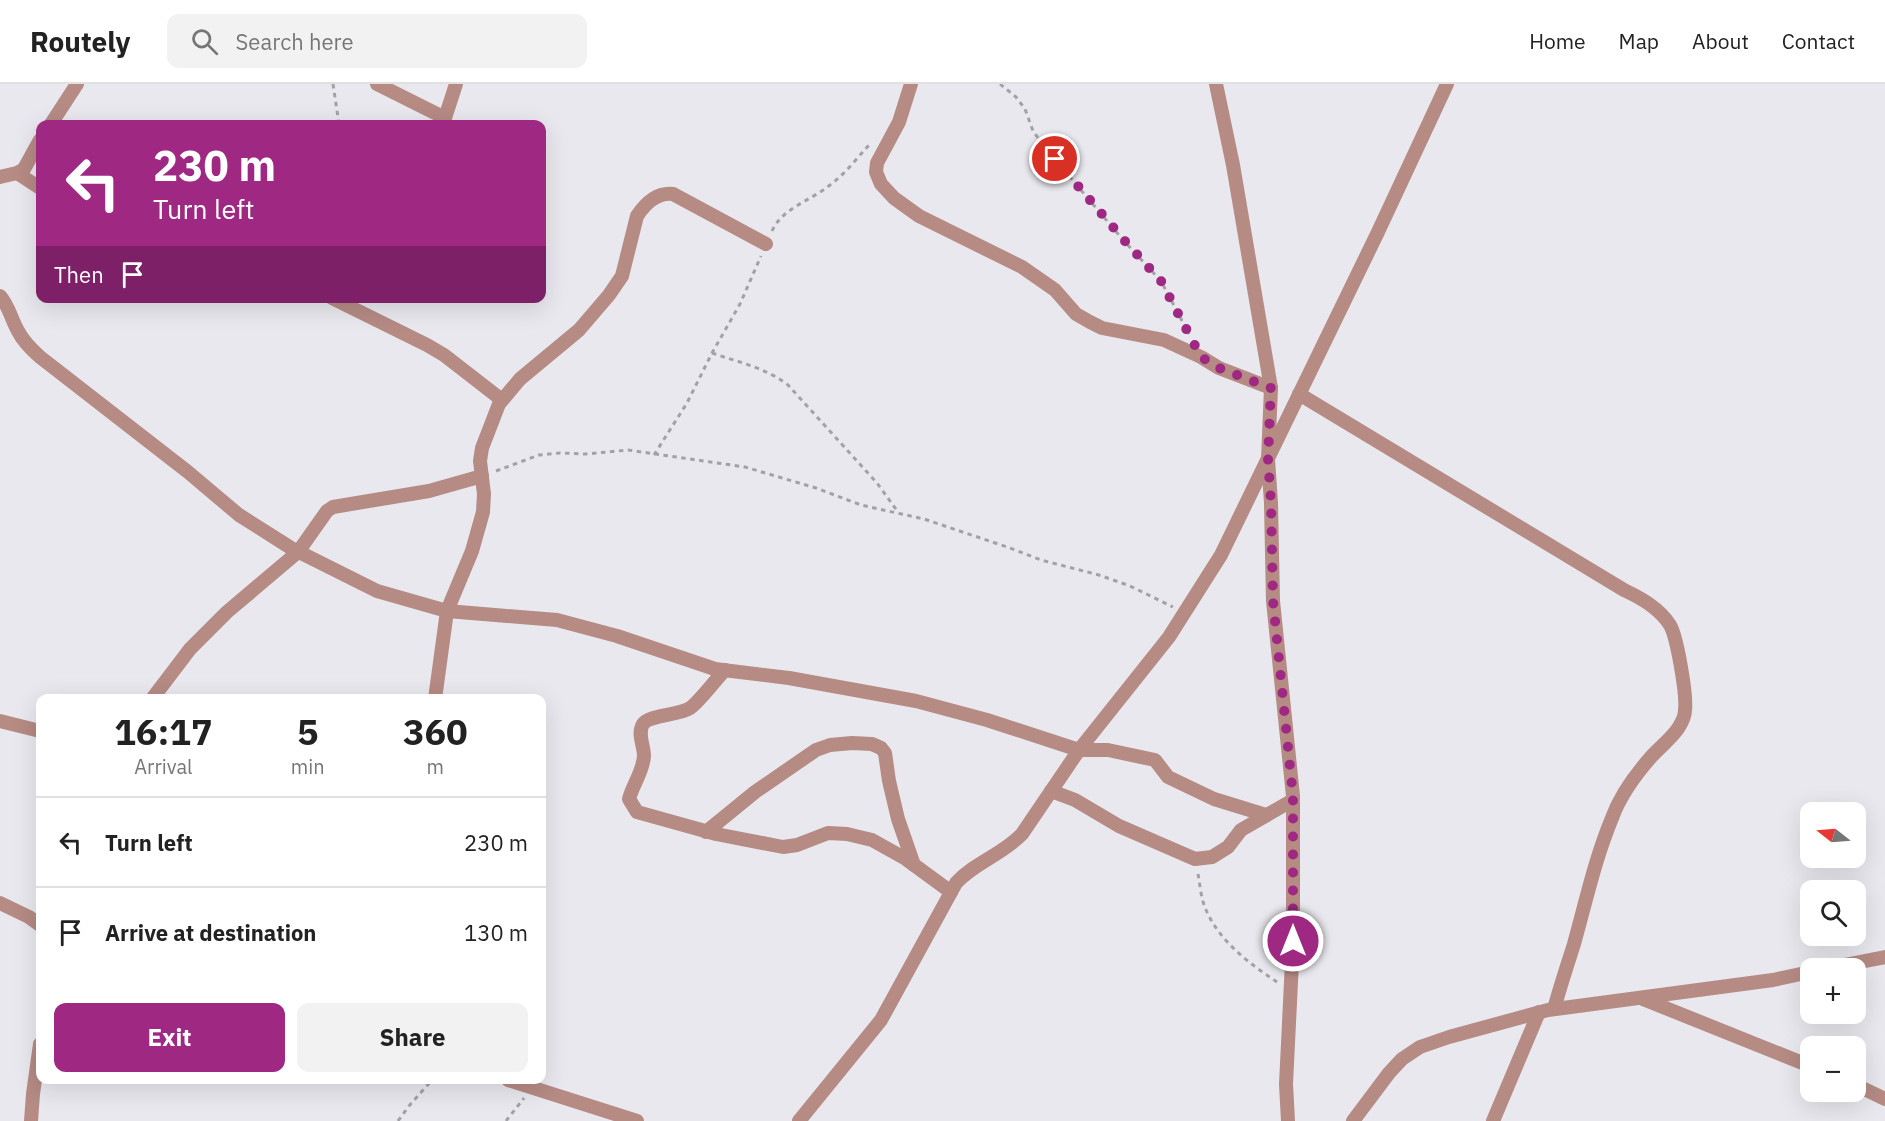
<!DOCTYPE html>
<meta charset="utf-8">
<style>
:root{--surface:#fff;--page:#f2f2f2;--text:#222;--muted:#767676;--line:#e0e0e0;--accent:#9e2882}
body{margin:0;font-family:"IBM Plex Sans",sans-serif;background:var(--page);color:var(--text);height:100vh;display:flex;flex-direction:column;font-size:22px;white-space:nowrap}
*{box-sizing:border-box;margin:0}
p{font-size:20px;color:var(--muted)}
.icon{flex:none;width:33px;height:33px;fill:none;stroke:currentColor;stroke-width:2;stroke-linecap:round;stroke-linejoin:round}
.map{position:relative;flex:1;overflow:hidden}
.sheet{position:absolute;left:36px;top:610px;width:510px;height:390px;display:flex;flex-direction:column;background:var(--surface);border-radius:12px;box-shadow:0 6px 24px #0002}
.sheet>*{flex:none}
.guide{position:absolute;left:36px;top:36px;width:510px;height:183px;border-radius:12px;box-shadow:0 6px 24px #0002;background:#9e2882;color:#fff;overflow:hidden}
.needle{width:39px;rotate:287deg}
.controls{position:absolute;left:1800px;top:718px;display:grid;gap:12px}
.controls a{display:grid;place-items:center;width:66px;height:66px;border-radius:12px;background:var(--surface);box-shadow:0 6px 24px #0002;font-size:30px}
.pin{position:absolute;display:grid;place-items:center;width:51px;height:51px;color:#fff;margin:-26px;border:3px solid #fff;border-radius:50%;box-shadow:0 2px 6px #0007}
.me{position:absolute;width:66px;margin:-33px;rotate:0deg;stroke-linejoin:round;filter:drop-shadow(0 0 4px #0008)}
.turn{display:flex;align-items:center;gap:21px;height:126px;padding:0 18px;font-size:27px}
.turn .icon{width:78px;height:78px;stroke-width:2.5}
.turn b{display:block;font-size:42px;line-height:51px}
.then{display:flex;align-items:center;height:57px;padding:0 18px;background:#0003;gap:12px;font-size:22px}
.eta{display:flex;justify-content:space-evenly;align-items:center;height:102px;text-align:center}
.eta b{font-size:36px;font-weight:800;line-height:42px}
.primary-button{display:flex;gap:12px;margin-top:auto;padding:12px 18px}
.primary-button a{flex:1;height:69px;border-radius:12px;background:var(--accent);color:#fff;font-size:24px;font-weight:800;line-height:69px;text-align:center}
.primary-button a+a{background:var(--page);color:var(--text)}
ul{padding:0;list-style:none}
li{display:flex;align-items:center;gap:18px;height:90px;padding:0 18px;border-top:2px solid var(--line)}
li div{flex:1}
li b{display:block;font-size:22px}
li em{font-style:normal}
header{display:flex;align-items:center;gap:36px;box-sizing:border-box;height:84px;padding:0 30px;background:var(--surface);border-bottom:2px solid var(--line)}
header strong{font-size:28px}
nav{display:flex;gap:33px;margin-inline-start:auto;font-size:21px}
.search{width:420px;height:54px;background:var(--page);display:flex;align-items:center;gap:15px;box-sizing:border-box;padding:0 21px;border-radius:12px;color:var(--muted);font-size:22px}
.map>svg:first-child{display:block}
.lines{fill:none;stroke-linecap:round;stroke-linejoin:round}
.path{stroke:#a2a2a6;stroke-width:3;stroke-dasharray:4.5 4.5;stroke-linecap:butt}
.minor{stroke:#b58b84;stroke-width:14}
.route{stroke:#9e2882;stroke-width:10;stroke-dasharray:0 18}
</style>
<header>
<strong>Routely</strong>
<div class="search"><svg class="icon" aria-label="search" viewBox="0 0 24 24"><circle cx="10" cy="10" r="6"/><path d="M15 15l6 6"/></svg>Search here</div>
<nav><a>Home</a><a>Map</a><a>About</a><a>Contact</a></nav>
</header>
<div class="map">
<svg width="1885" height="1037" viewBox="0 0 1885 1037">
<rect width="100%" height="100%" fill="#e9e8ee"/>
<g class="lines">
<g class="path">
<polyline points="333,0 339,40"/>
<polyline points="1000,0 1016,13 1025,25 1033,47 1043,61 1124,157 1161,197 1189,250"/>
<path d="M772,147C782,124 812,116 830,101C845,90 857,74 869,61"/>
<path d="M712,269C738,278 766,284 788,301L877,399L898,428"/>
<polyline points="654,371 687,319 712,269 740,220 761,172"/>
<polyline points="496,387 539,371 560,369 586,370 628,366 745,383 816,404 861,421 924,435 1010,464 1041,476 1099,491 1130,502 1173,523"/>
<path d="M1198,790C1200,801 1201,815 1206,826C1220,858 1250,880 1277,898"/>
<polyline points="398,1037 409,1022 432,996"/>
<polyline points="506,1037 524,1014"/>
</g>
<g class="minor">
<polyline points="377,0 445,34"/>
<polyline points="911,0 899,38 877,79 876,88 881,100 894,114 919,132 1022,183 1055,206 1076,230 1090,238 1102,244 1164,256 1201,273 1219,284 1271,304"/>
<polyline points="1216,0 1233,81 1271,304 1268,375 1271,419 1273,517 1293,712 1293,857 1286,1000 1288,1037"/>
<polyline points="51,40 77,0"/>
<polyline points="443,40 456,0"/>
<polyline points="17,89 40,104"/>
<polyline points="0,93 17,89 24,85 40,56"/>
<path d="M0,212C9,222 11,235 18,247C23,257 31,265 40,273L188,388L239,431L291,464L377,507L447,527L557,536L617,552L715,585L789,594L916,617L987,636L1079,666H1108L1155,676L1168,693L1214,715L1266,731"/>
<polyline points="332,214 427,261 444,271 502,316"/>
<path d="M1299,310L1624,506C1641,514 1659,524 1670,541C1677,553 1687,611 1685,626C1685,632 1682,638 1679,643C1672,654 1660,663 1651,673C1636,690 1620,712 1612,734C1595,775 1586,817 1574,860C1567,882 1560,903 1554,925"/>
<path d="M725,586C716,595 699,618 690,624C680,631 649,631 643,640C637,650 644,661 644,672C643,688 633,700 629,715L637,728L716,750L783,763L797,761L828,749L847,750L872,756L906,775L951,808"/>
<polyline points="152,615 190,565 227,528 298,468 327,427 333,423 429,407 482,392"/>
<path d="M435,615L447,527L472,467L483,428L484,410L480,377L482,364L499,320L520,295L579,246L609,211L622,192L637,132C645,120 657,108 673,110L766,160"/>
<polyline points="0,637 40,647"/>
<polyline points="1051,707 1075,716 1119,742 1195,775 1212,773 1228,763 1241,746 1293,716"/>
<polyline points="706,748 755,708 816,666 830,661 852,659 872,660 881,664 885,669 889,697 898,735 914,781"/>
<polyline points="0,819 29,833 40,841"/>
<polyline points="1824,885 1885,873"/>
<polyline points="1643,915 1810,982"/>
<polyline points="508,996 637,1037"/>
<polyline points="1856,1001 1885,1015"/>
<polyline points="31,1037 33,1010 40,960"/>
<path d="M799,1037L881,936L956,799C975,778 1002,771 1022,750L1079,666L1169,553L1221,471L1378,148L1447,0"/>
<polyline points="1353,1037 1389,989 1402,975 1420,963 1449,953 1548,926 1773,896 1810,888"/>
<polyline points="1493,1037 1539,928"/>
</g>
</g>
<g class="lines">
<polyline class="route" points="1055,75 1124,156 1161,197 1201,273 1219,284 1271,304 1268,375 1271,418 1273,517 1293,712 1293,857"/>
</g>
</svg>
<div class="controls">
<a><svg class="needle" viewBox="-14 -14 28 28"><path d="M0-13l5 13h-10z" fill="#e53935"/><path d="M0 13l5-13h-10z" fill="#767676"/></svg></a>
<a><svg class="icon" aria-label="search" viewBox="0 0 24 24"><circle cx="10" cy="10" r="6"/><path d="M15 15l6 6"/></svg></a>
<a>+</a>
<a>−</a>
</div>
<div class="pin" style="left:1055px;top:75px;background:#d93025"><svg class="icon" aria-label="arrive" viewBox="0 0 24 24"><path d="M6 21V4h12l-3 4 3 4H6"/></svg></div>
<svg class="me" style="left:1293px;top:857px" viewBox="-20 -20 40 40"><circle r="17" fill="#9e2882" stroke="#fff" stroke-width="3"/><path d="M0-11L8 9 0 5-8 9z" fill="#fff"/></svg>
<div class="guide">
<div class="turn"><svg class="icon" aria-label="left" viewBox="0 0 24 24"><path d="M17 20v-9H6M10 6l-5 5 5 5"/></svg><div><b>230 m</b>Turn left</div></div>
<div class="then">Then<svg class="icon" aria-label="arrive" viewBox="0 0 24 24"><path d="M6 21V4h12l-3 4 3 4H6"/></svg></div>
</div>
<section class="sheet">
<div class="eta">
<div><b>16:17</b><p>Arrival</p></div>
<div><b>5</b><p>min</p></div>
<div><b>360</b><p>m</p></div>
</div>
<ul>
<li><svg class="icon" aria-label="left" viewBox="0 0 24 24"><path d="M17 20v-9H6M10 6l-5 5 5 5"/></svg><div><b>Turn left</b></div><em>230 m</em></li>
<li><svg class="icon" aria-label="arrive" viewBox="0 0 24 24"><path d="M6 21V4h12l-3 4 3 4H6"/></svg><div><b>Arrive at destination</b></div><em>130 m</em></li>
</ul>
<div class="primary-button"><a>Exit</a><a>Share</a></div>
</section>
</div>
